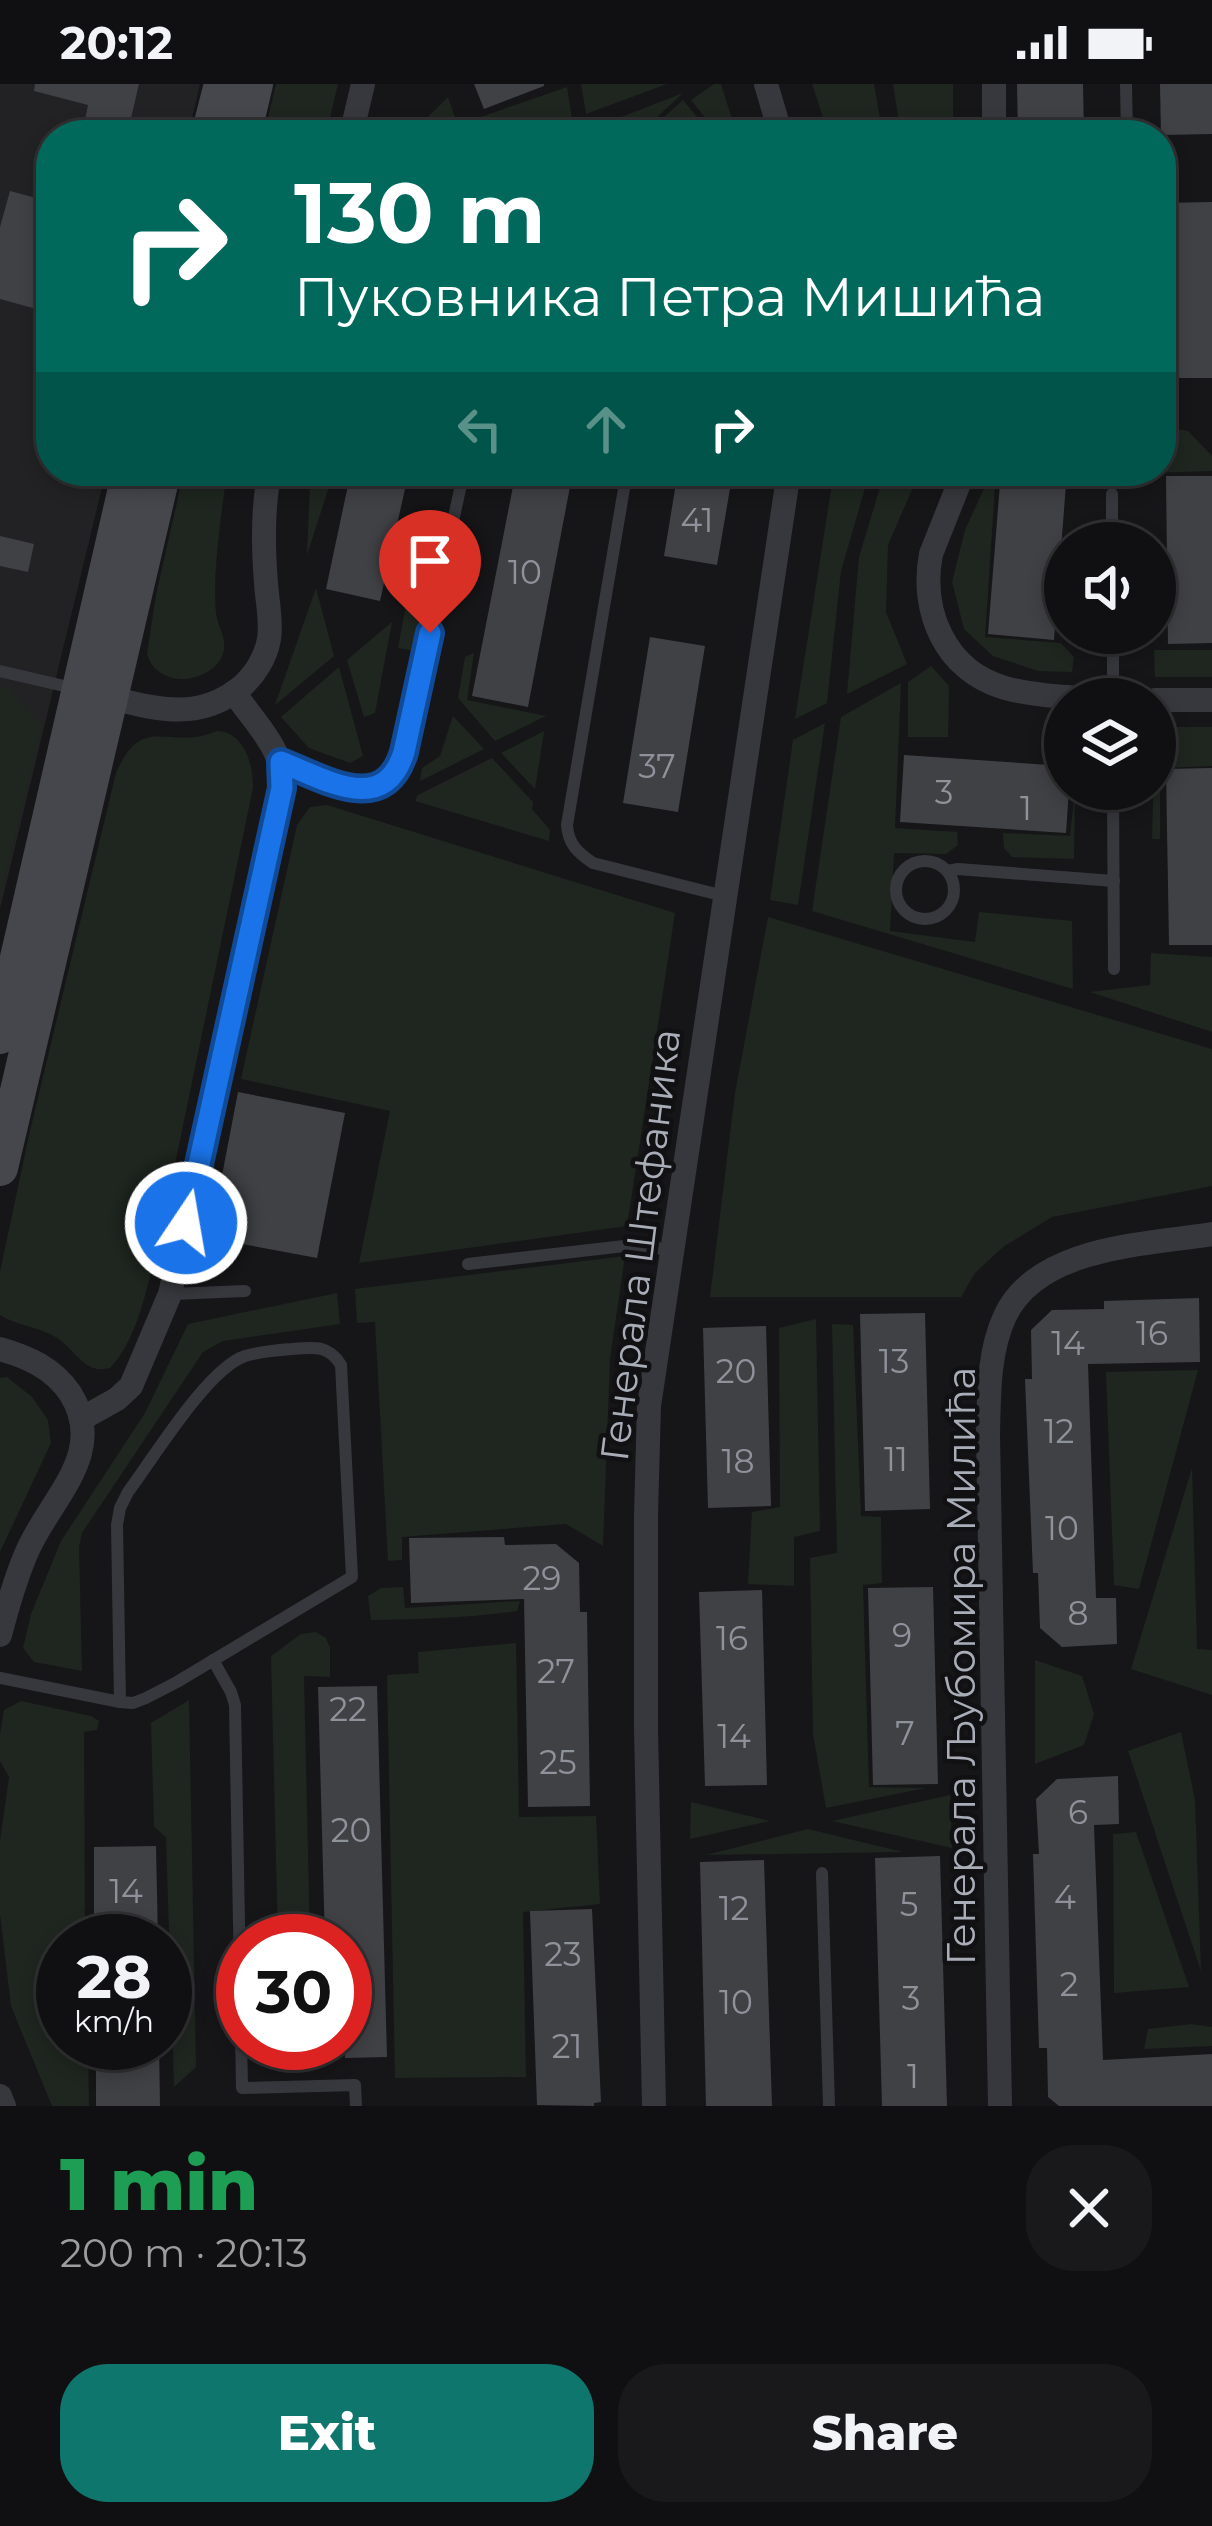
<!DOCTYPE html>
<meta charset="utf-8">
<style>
:root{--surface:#101012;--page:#19191b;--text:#f1f3f6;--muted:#9c9d9f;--line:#303032;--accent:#0f766e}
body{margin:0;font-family:Montserrat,sans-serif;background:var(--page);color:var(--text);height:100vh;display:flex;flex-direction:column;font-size:45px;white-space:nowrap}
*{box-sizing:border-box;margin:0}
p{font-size:39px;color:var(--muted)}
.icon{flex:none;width:66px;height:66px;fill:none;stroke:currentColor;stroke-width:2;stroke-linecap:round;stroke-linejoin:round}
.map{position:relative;height:2022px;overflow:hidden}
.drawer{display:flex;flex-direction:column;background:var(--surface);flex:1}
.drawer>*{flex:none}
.banner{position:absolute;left:36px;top:36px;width:1140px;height:366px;border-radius:48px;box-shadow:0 6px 18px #0003,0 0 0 3px var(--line);background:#00695c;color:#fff;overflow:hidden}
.tools{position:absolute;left:1044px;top:438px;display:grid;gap:24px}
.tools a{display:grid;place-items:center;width:132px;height:132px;border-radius:50%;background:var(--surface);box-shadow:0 6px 18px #0003,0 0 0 3px var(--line);font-size:60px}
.speed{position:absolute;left:36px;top:1830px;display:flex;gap:24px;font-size:60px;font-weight:700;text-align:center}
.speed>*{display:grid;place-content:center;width:156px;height:156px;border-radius:50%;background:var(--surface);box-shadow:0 6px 18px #0003,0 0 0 3px var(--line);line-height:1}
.speed small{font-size:30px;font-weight:400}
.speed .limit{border:18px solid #d22;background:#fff;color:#111}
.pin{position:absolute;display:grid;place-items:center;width:102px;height:102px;color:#fff;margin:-123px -51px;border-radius:50% 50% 50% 0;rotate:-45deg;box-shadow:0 0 12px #0007}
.pin .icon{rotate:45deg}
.me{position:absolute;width:132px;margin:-66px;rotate:12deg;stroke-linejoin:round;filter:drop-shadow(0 0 9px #0008)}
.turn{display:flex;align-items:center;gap:42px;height:252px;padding:0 60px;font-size:54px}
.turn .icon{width:156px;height:156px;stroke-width:2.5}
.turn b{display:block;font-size:84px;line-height:102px}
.lanes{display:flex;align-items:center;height:114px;padding:0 60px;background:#0003;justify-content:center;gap:60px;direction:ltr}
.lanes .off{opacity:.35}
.round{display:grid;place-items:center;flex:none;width:126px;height:126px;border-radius:48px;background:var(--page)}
.overview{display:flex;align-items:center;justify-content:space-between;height:204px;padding:0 60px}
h1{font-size:72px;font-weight:800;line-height:90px;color:#1e9e55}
.cta{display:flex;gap:24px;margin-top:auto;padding:24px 60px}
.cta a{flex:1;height:138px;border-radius:48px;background:var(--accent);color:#fff;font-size:48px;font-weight:800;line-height:138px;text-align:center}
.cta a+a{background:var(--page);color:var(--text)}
.status{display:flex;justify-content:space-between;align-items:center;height:84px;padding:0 60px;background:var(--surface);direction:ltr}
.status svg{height:33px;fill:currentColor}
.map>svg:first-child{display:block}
.built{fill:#222225}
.green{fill:#1e261f}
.building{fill:#404145}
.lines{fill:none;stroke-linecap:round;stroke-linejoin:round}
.lane{stroke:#37383d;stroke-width:12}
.street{stroke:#37383d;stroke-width:24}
.secondary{stroke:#45474d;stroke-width:36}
.route-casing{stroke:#114b97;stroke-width:30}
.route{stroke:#1a73e8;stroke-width:21}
.labels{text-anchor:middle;stroke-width:9;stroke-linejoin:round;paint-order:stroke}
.number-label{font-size:33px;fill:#8e929b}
.street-label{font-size:39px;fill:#a8adb8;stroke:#111113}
</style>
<div class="status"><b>20:12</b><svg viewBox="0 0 49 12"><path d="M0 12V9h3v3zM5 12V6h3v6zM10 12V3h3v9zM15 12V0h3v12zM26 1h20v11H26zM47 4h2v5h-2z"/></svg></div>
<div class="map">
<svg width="1212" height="2022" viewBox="0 0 1212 2022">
<rect width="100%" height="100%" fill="#161618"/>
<polygon class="built" points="0,0 200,0 188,51 51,51 51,387 106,387 0,825"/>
<g class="green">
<polygon points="276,0 338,0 326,51 264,51"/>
<polygon points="581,0 667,0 586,30"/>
<polygon points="714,0 721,0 737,51 719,51 691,16"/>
<polygon points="812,0 874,0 883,51 829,51"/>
<polygon points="893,0 953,0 953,51 901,51"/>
<polygon points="567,3 572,35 533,51 493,51 475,35"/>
<polygon points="683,9 638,51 589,51 588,46"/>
<polygon points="448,13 459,46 465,51 410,51"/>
<polygon points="683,16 712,51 644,51"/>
<polygon points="1161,342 1188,347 1212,372 1212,387 1117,390 1117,387 1161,387"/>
<path d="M184,387H227C222,426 212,491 216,529C218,545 230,557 221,574C213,590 189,598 173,594C159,590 151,583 147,570L156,511Z"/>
<polygon points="313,387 334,387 307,471 310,398"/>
<polygon points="834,387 870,387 841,487 827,619 795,635"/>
<polygon points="885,387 920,387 888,461 886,528 907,580 847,610 859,473"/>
<polygon points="992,387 996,387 985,553 1061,559 1074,573 1072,588 1038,587 993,572 964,545 952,498 965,446"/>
<polygon points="411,493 429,497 415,567 398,564"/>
<polygon points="316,504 334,572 275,621"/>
<polygon points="392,538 375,629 364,633 347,576"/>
<polygon points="1154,566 1212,566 1212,593 1155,593"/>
<polygon points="474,569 467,616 546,632 495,657 458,614 465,573"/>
<polygon points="931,582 949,602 948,653 908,653 908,598"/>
<polygon points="339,583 363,672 350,679 309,664 281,633"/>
<polygon points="901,599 895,744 957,748 958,761 946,770 894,769 890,847 975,858 979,828 1072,837 1073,905 812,827 841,633"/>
<polygon points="0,602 8,604 42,642 0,813"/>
<polygon points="453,632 484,665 420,697 422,684 440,672"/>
<polygon points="825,639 798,821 770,816 793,656"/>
<polygon points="1155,643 1212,643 1212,682 1160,684 1160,755 1152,755"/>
<path d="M217,647C245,649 253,680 253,704L157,1167C146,1204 138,1255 110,1284C82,1291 76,1264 54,1252C37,1243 16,1241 0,1231V1188L29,1051L116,689C143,627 168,668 217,647Z"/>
<polygon points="544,647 544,648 535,705 501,669"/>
<polygon points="492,674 533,718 532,725 550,746 549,757 415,717 418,711"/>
<polygon points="1075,705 1074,775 1012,773 1004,764 1003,749 1070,752"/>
<polygon points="327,721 675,829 627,1142 359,1179 390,1027 241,995 297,741 310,723"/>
<polygon points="768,833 1212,965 1212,1102 1052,1133 1003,1163 975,1189 961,1213 710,1213 735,1009"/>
<polygon points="1151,869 1212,873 1212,948 1090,908 1150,901"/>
<polygon points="625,1172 610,1275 603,1462 566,1440 402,1453 402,1476 388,1477 375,1238 357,1239 355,1205"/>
<polygon points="337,1209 340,1240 223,1257 203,1268 82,1449 79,1463 82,1587 34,1578 23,1564 31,1530 61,1457 145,1329 188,1240"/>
<polygon points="816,1235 820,1447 794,1453 794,1502 748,1500 752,1428 780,1423 779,1244"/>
<polygon points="832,1240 853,1241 861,1432 881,1433 882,1499 863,1501 869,1703 926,1704 826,1724 813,1650 810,1474 837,1469"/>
<polygon points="1198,1286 1139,1505 1114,1501 1106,1288"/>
<polygon points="7,1293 32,1313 48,1336 51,1359 0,1468 0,1294"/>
<polygon points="1192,1384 1197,1565 1212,1566 1212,1611 1131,1585"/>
<path d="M403,1503L405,1524L520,1517L517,1527C469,1534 420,1535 371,1536L368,1512L381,1504Z"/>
<polygon points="316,1548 326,1554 330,1564 330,1593 304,1592 310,1857 278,1857 271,1572 301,1550"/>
<polygon points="516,1559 519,1733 596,1732 600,1820 523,1828 526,1993 395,1994 387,1591 419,1589 418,1568"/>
<polygon points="1035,1576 1082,1592 1094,1630 1084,1661 1035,1680"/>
<polygon points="189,1616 196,1983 174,2003 166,1753 154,1743 151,1639"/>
<polygon points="21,1617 91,1632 99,1637 97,1646 84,1648 85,1857 63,1857 63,1959 88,1959 89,2022 52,2022 11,1922 0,1830 0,1757 9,1693 0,1677 0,1650 4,1626"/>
<polygon points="1181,1648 1195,1716 1201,1887 1128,1667"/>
<polygon points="950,1711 952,1764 832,1737"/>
<polygon points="691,1718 770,1737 690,1755"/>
<polygon points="808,1745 903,1768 706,1771"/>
<polygon points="1136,1748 1189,1903 1114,1909 1113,1750"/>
<polygon points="1191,1940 1212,1943 1212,1962 1144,1965 1148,1945"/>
</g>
<g class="building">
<polygon points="35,0 139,0 128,47 85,36 88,21 34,7"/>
<polygon points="474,0 544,0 544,2 484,25"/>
<polygon points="1017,0 1083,0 1084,51 1018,51"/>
<polygon points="1160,0 1212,0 1212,50 1161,51"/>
<polygon points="10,107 51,118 51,229 0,215 0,143"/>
<polygon points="1212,118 1212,294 1164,294 1161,119"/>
<polygon points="351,387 409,387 380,517 326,505"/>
<polygon points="516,387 573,387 528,623 472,612"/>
<polygon points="678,387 733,387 717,481 664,472"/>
<polygon points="1001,387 1067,387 1054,556 988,550"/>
<polygon points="1166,392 1212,392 1212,559 1168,560"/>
<polygon points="0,452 34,460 28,488 0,482"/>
<polygon points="650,553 705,562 678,728 623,719"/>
<polygon points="904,671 1065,682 1065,705 1069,705 1066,749 900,738"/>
<polygon points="1212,684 1212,861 1169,861 1166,685"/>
<polygon points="238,1008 345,1029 317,1174 210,1154"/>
<polygon points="1199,1214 1200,1278 1088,1280 1096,1514 1116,1514 1117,1560 1062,1563 1040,1544 1038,1489 1033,1489 1025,1295 1032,1295 1031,1246 1052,1226 1104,1225 1104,1217"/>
<polygon points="925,1229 930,1425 865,1427 860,1230"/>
<polygon points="766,1242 771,1422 708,1424 703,1244"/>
<polygon points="504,1453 505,1461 556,1460 579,1479 580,1528 587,1528 590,1722 528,1723 524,1515 411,1519 409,1454"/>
<polygon points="933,1503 938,1700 873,1701 868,1504"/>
<polygon points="762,1506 767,1701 705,1702 699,1508"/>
<polygon points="377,1602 387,1973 345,1974 345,1857 325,1857 318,1603"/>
<polygon points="1118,1692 1119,1740 1094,1741 1103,1976 1212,1970 1212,2022 1059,2022 1048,2013 1047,1964 1039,1964 1033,1770 1039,1770 1036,1715 1057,1695"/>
<polygon points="156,1762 158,1857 94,1857 94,1763"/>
<polygon points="940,1772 947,2022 882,2022 875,1774"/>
<polygon points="764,1776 772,2022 706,2022 700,1778"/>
<polygon points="592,1825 601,2018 594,2019 594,2022 537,2021 530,1827"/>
<polygon points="96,1959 159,1959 160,2022 96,2022"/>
</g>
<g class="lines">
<g class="lane">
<polyline points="1126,0 1127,51"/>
<path d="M627,387L567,741C568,760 578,769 593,779L724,812"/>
<polyline points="1112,410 1112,459"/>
<polyline points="1113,549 1113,615"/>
<polyline points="0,587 77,605"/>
<path d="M281,678C303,686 354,712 376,705C385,701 392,692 399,685L464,387"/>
<polyline points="1113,705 1114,885"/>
<circle cx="925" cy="806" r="29"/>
<polyline points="947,787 958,785 1114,797"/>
<polyline points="468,1180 633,1161 671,1166"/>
<polyline points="172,1210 245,1207"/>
<polyline points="213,1576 231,1608 235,1621 242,2004 355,2001 356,2022"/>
<path d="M0,1594L120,1618L133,1619L146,1614L177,1598L352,1493L341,1281C329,1261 314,1263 292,1265C277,1266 259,1268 245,1272C207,1285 153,1375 128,1408L120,1424L117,1441L120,1618"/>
<polyline points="822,1789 829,2022"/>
</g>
<g class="street">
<polyline points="766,0 781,51"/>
<polyline points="994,0 994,51"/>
<polyline points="351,51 363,0"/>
<path d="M964,387L931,470C920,527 945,587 1005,604C1035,612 1067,613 1098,615"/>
<path d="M99,611C150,623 196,640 241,603C255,591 266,573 269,555C272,537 267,517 266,499C263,462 262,424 270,387"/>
<polyline points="1155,616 1212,616"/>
<path d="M0,1265C28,1273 53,1284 70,1309C109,1370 48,1416 26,1470C15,1496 7,1524 0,1551"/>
<path d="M83,1334L117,1315L131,1302L170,1210L282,704C286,666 254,639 234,608"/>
<polyline points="0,2012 4,2022"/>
<polyline points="654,2022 646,1645 646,1431 649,1322 789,387"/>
<path d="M1000,2022L988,1351C989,1313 988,1268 1005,1232C1038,1162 1145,1161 1212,1150"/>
</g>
<g class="secondary">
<polyline points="209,51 222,0"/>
<polyline points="243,51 255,0"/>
<polyline points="0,952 130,387"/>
<polyline points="0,1084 163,387"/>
</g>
</g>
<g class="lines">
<g class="route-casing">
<path id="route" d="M186,1139L282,704L281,678C325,695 384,733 404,668L430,549"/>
</g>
<use href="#route" class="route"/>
</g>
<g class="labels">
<g class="number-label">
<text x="697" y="448">41</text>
<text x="525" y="500">10</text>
<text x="657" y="694">37</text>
<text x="944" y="720">3</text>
<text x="1026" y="736">1</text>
<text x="1152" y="1261">16</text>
<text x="1068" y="1271">14</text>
<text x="894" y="1289">13</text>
<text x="736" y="1299">20</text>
<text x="1059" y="1359">12</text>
<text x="896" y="1387">11</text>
<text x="738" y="1389">18</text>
<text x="1062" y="1456">10</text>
<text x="542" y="1506">29</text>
<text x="1078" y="1541">8</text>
<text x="902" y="1563">9</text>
<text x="732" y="1566">16</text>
<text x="556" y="1599">27</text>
<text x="348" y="1637">22</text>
<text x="905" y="1661">7</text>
<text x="734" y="1664">14</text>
<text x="558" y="1690">25</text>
<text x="1078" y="1740">6</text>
<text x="351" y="1758">20</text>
<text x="126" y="1819">14</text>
<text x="1065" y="1825">4</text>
<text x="909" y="1832">5</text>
<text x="734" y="1836">12</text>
<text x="563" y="1882">23</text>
<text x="1069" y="1912">2</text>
<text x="911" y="1926">3</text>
<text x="736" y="1930">10</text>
<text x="567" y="1974">21</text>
<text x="913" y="2004">1</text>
</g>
<g class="street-label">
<text transform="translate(640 1161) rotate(-83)" y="14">Генерала Штефаника</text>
<text transform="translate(961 1582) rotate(-90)" y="14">Генерала Љубомира Милића</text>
</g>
</g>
</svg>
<div class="tools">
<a><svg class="icon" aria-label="sound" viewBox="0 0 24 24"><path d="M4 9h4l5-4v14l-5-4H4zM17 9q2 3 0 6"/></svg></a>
<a><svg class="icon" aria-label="layers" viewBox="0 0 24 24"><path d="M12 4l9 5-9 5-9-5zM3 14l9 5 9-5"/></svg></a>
</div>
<div class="speed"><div>28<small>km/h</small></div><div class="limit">30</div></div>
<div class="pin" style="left:430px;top:549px;background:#d93025"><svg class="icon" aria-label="arrive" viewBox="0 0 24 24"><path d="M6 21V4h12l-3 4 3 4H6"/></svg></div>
<svg class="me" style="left:186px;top:1139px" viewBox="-20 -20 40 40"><circle r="17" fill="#1a73e8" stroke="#fff" stroke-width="3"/><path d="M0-11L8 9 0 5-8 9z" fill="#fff"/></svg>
<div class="banner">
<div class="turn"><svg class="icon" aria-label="right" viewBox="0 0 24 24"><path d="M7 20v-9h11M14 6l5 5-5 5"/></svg><div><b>130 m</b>Пуковника Петра Мишића</div></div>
<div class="lanes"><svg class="icon off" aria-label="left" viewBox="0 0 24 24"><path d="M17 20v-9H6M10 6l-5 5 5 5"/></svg><svg class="icon off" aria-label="ahead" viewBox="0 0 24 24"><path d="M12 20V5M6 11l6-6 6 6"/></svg><svg class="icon" aria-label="right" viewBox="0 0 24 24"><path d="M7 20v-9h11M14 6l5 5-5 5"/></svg></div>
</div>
</div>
<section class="drawer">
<div class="overview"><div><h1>1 min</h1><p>200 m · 20:13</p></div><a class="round"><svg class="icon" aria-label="close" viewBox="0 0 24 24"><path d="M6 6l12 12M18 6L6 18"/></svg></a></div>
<div class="cta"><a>Exit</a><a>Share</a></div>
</section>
